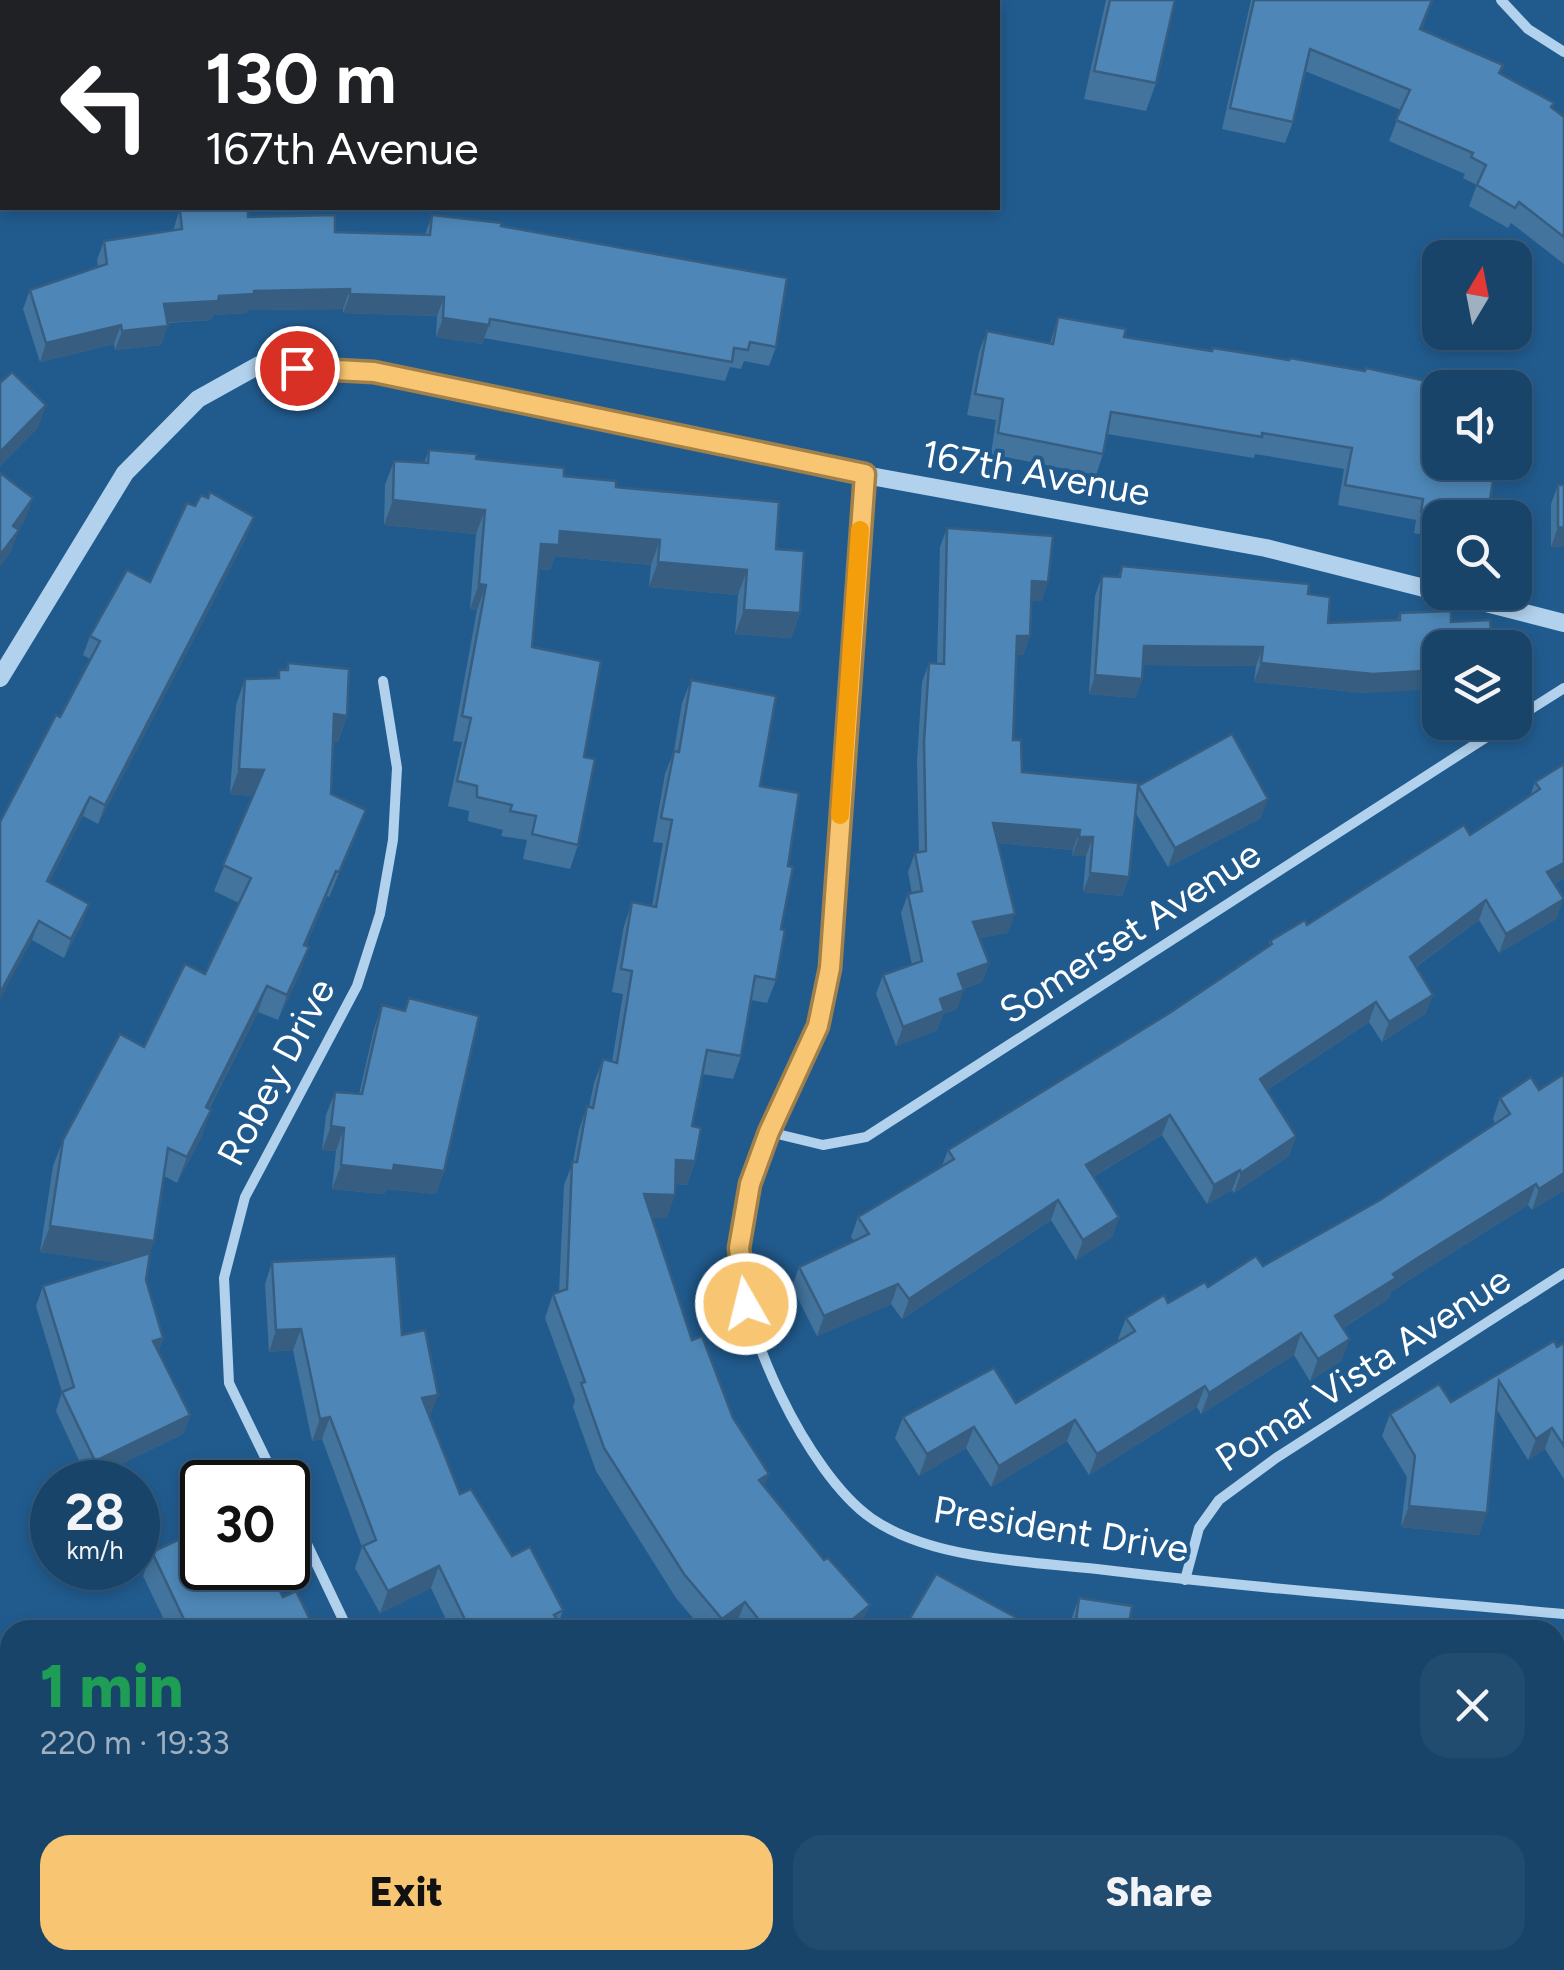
<!DOCTYPE html>
<meta charset="utf-8">
<style>
:root{--surface:#19446a;--page:#224b70;--text:#f1f3f6;--muted:#9fb0c1;--line:#375c7e;--accent:#f8c572}
body{margin:0;font-family:Figtree,sans-serif;background:var(--page);color:var(--text);height:100vh;display:flex;flex-direction:column;font-size:38px;white-space:nowrap}
*{box-sizing:border-box;margin:0}
p{font-size:32px;color:var(--muted)}
.icon{flex:none;width:55px;height:55px;fill:none;stroke:currentColor;stroke-width:2;stroke-linecap:round;stroke-linejoin:round}
.map{position:relative;flex:1;overflow:hidden}
.details{position:absolute;left:0px;top:1620px;width:1565px;height:350px;display:flex;flex-direction:column;background:var(--surface);border-radius:30px 30px 0 0;box-shadow:0 5px 15px #0003,0 0 0 2px var(--line)}
.details>*{flex:none}
.guide{position:absolute;left:0px;top:0px;width:1000px;height:210px;box-shadow:0 5px 15px #0003,0 0 0 2px var(--line);background:#202124;color:#fff;overflow:hidden}
.needle{width:65px;rotate:10deg}
.tools{position:absolute;left:1422px;top:240px;display:grid;gap:20px}
.tools a{display:grid;place-items:center;width:110px;height:110px;border-radius:20px;background:var(--surface);box-shadow:0 5px 15px #0003,0 0 0 2px var(--line);font-size:50px}
.speed{position:absolute;left:30px;top:1460px;display:flex;gap:20px;font-size:50px;font-weight:700;text-align:center}
.speed>*{display:grid;place-content:center;width:130px;height:130px;border-radius:50%;background:var(--surface);box-shadow:0 5px 15px #0003,0 0 0 2px var(--line);line-height:1}
.speed small{font-size:25px;font-weight:400}
.speed .limit{border:5px solid #111;border-radius:15px;background:#fff;color:#111}
.pin{position:absolute;display:grid;place-items:center;width:85px;height:85px;color:#fff;margin:-42px;border:5px solid #fff;border-radius:50%;box-shadow:0 2px 10px #0007}
.me{position:absolute;width:110px;margin:-55px;rotate:352deg;stroke-linejoin:round;filter:drop-shadow(0 0 8px #0008)}
.turn{display:flex;align-items:center;gap:35px;height:210px;padding:0 40px;font-size:45px}
.turn .icon{width:130px;height:130px;stroke-width:2.5}
.turn b{display:block;font-size:70px;line-height:85px}
.round{display:grid;place-items:center;flex:none;width:105px;height:105px;border-radius:30px;background:var(--page)}
.summary{display:flex;align-items:center;justify-content:space-between;height:170px;padding:0 40px}
h1{font-size:60px;font-weight:800;line-height:75px;color:#1e9e55}
.button{display:flex;gap:20px;margin-top:auto;padding:20px 40px}
.button a{flex:1;height:115px;border-radius:30px;background:var(--accent);color:#111;font-size:40px;font-weight:800;line-height:115px;text-align:center}
.button a+a{background:var(--page);color:var(--text)}
.map>svg:first-child{display:block}
.lines{fill:none;stroke-linecap:round;stroke-linejoin:round}
.minor{stroke:#b1d1ec;stroke-width:10}
.tertiary{stroke:#b1d1ec;stroke-width:18}
.wall{fill:#43749d}
.shaded-wall{fill:#375e80}
.building{fill:#4e87b7;stroke:#375e80;stroke-width:2.5}
.route-casing{stroke:#a1804a;stroke-width:25}
.route{stroke:#f8c572;stroke-width:18}
.slow{stroke:#f59e0b;stroke-width:18}
.labels{text-anchor:middle;stroke-width:8;stroke-linejoin:round;paint-order:stroke}
.street-label{font-size:38px;fill:#fff;stroke:#215b8e}
</style>
<div class="map">
<svg width="1564" height="1970" viewBox="0 0 1564 1970">
<rect width="100%" height="100%" fill="#215b8e"/>
<g class="lines">
<g class="minor">
<polyline points="1501,0 1528,29 1564,52"/>
<path d="M865,475L830,968C826,987 823,1008 817,1027C793,1103 743,1162 739,1246C736,1323 808,1474 871,1518C931,1560 1027,1561 1097,1569C1253,1588 1408,1600 1564,1614"/>
<polyline points="1515,719 1564,688"/>
<polyline points="769,1132 823,1145 866,1137 1510,722"/>
<polyline points="277,1482 229,1383 224,1278 245,1197 357,986 380,914 393,840 397,768 383,681"/>
<polyline points="288,1504 348,1630"/>
<polyline points="1185,1580 1199,1528 1219,1500 1276,1458 1564,1273"/>
<polyline points="1555,1791 1564,1789"/>
<polyline points="544,1960 552,1970"/>
<polyline points="1162,1970 1180,1960"/>
</g>
<g class="tertiary">
<polyline points="1443,592 1564,623"/>
<polyline points="0,678 125,473 198,399 259,365 375,372 865,475 1266,548 1440,592"/>
</g>
</g>
<g class="wall">
<polygon points="1106,0 1175,0 1156,83 1146,111 1084,99"/>
<polygon points="1251,0 1433,0 1421,30 1500,74 1552,107 1564,117 1564,264 1511,223 1508,228 1469,206 1477,185 1463,178 1465,174 1389,141 1401,110 1305,71 1293,122 1285,143 1222,129"/>
<polygon points="180,208 248,208 248,217 335,232 425,235 432,215 501,226 776,347 769,366 744,361 741,369 730,367 725,381 484,338 482,344 436,337 437,316 343,313 343,309 248,310 247,313 213,315 211,320 168,323 161,345 115,350 114,344 40,362 23,309 30,290 98,267 97,260 104,241 173,231"/>
<polygon points="1058,317 1124,337 1426,408 1487,518 1440,518 1440,538 1414,533 1416,520 1338,505 1344,469 1255,454 1254,458 1107,434 1103,454 1096,475 991,454 996,420 967,415 979,352 987,331 1050,344"/>
<polygon points="429,450 616,487 776,549 800,613 791,638 735,634 738,595 649,587 651,565 555,556 550,570 539,569 532,647 584,757 578,845 570,869 523,859 527,840 501,836 503,830 468,821 469,811 448,806 462,742 453,741 477,610 470,609 476,534 384,525 385,485 394,461 424,463"/>
<polygon points="1558,485 1564,547 1551,547 1551,504"/>
<polygon points="947,528 1042,601 1031,600 1030,636 1023,655 1017,655 1013,740 1022,772 1138,786 1261,818 1168,867 1135,812 1129,877 1122,896 1083,892 1086,856 1072,856 1073,850 998,843 1008,933 979,938 989,963 982,982 963,989 957,1009 943,1014 937,1030 896,1046 876,994 883,975 912,965 901,913 908,894 912,894 908,872 915,853 919,852 917,761 922,682 929,663 937,664 940,547"/>
<polygon points="247,536 98,824 83,816 49,882 89,904 82,923 64,958 32,940 60,717 90,659 83,655 90,636 150,582"/>
<polygon points="1122,566 1308,594 1328,623 1397,620 1400,613 1451,611 1366,693 1254,682 1256,666 1143,665 1142,679 1135,698 1089,694 1095,596 1102,576 1118,577"/>
<polygon points="288,663 347,716 338,742 333,741 331,794 356,836 329,897 327,896 306,945 300,973 278,1020 258,1012 209,1109 202,1136 177,1183 164,1176 154,1241 149,1254 146,1280 163,1338 158,1352 190,1415 183,1434 88,1480 56,1411 62,1392 36,1306 43,1286 118,1263 40,1252 53,1166 63,1140 144,1047 205,974 239,903 214,891 253,796 230,794 236,705 245,679 277,678 279,670 286,670"/>
<polygon points="691,680 760,786 788,866 776,980 767,1003 751,1000 741,1056 733,1079 702,1074 692,1126 695,1161 687,1185 675,1184 667,1218 652,1218 692,1340 733,1418 764,1487 861,1628 859,1630 740,1630 736,1625 730,1630 703,1630 676,1598 596,1471 573,1407 575,1400 545,1318 553,1294 559,1292 564,1185 573,1162 579,1130 587,1106 589,1107 594,1083 603,1059 612,1062 623,994 612,992 624,926 632,902 652,906 663,843 653,842 665,774 674,751 682,703"/>
<polygon points="1564,764 1564,878 1554,884 1556,919 1499,953 1479,920 1416,967 1433,995 1425,1014 1382,1042 1369,1022 1267,1090 1296,1136 1289,1156 1234,1193 1232,1190 1207,1204 1162,1135 1093,1177 1119,1217 1112,1237 1076,1260 1051,1220 902,1319 891,1304 817,1336 792,1287 799,1267 854,1241 851,1237 858,1217 942,1166 948,1150 1171,1012 1268,947 1270,941 1307,925 1470,835 1530,796 1535,782"/>
<polygon points="382,1005 444,1171 436,1194 386,1189 384,1194 332,1189 336,1151 322,1150 326,1115 335,1092 359,1094 374,1029"/>
<polygon points="1564,1074 1564,1190 1532,1210 1528,1205 1409,1280 1391,1292 1388,1299 1343,1328 1342,1360 1310,1381 1294,1355 1201,1414 1197,1407 1089,1475 1067,1441 991,1487 966,1448 919,1476 895,1438 903,1417 1016,1403 1119,1341 1118,1339 1126,1318 1263,1266 1380,1200 1495,1124 1493,1119 1500,1098 1539,1090"/>
<polygon points="272,1262 402,1335 430,1417 460,1494 512,1556 563,1610 559,1622 565,1630 451,1630 431,1588 380,1613 355,1568 362,1547 322,1439 312,1441 293,1350 269,1352 265,1284"/>
<polygon points="1564,1343 1564,1479 1545,1449 1528,1460 1497,1410 1479,1535 1401,1527 1407,1477 1382,1436 1390,1414 1451,1402"/>
<polygon points="152,1552 202,1568 283,1597 315,1630 169,1630 143,1576"/>
<polygon points="1079,1598 1128,1630 903,1630 1026,1623 1068,1628"/>
<polygon points="0,1711 5,1722 10,1721 10,1825 0,1804"/>
<polygon points="24,1960 132,1960 136,1970 29,1970"/>
<polygon points="297,1960 447,1960 450,1967 503,1970 354,1970 351,1965 341,1970 302,1970"/>
<polygon points="711,1960 993,1960 992,1970 711,1970"/>
<polygon points="1285,1960 1431,1960 1422,1965 1424,1970 1285,1970 1283,1966"/>
<polygon points="1442,1960 1539,1960 1508,1970 1442,1970 1440,1965"/>
</g>
<g class="shaded-wall">
<polygon points="350,289 343,309 248,310 247,313 213,315 211,320 158,323 164,304 254,291"/>
<polygon points="350,294 444,297 437,316 343,313"/>
<polygon points="443,318 489,325 482,344 436,337"/>
<polygon points="121,325 114,344 40,362 46,343"/>
<polygon points="168,326 161,345 115,350 122,331"/>
<polygon points="46,405 38,428 0,467 0,452"/>
<polygon points="33,498 25,521 5,548 13,526"/>
<polygon points="393,500 485,510 476,534 384,525"/>
<polygon points="254,517 247,536 98,824 105,805"/>
<polygon points="1558,527 1564,528 1564,547 1551,547"/>
<polygon points="19,530 11,552 0,567 0,555"/>
<polygon points="560,531 660,540 651,565 555,556 550,570 532,568 541,544"/>
<polygon points="658,562 747,570 738,595 649,587"/>
<polygon points="1032,581 1048,582 1042,601 1025,600"/>
<polygon points="479,584 486,585 477,610 470,609"/>
<polygon points="744,610 800,613 791,638 735,634"/>
<polygon points="1017,636 1030,636 1023,655 1011,655"/>
<polygon points="1144,646 1263,647 1256,666 1138,665"/>
<polygon points="1261,663 1440,670 1440,689 1366,693 1254,682"/>
<polygon points="1095,675 1142,679 1135,698 1089,694"/>
<polygon points="334,714 347,716 338,742 325,740"/>
<polygon points="239,769 264,770 255,796 230,794"/>
<polygon points="90,797 83,816 40,900 47,881"/>
<polygon points="1268,799 1261,818 1168,867 1175,848"/>
<polygon points="366,810 356,836 329,897 339,872"/>
<polygon points="993,823 1080,830 1073,850 987,842"/>
<polygon points="1079,837 1093,837 1086,856 1072,856"/>
<polygon points="1564,863 1564,878 1539,892 1547,872"/>
<polygon points="336,871 327,896 295,970 304,945"/>
<polygon points="1090,873 1129,877 1122,896 1083,892"/>
<polygon points="1564,899 1556,919 1499,953 1506,934"/>
<polygon points="1486,900 1479,920 1403,976 1410,957"/>
<polygon points="89,904 82,923 64,958 71,939"/>
<polygon points="1015,914 1008,933 966,941 973,922"/>
<polygon points="39,921 32,940 0,999 0,993"/>
<polygon points="309,947 300,973 278,1020 287,995"/>
<polygon points="989,963 982,982 951,993 958,974"/>
<polygon points="267,986 258,1012 196,1133 206,1107"/>
<polygon points="964,990 957,1009 943,1014 937,1030 896,1046 903,1027 940,999"/>
<polygon points="1433,995 1425,1014 1382,1042 1389,1022"/>
<polygon points="1376,1002 1369,1022 1253,1099 1260,1079"/>
<polygon points="211,1110 202,1136 177,1183 187,1157"/>
<polygon points="1170,1115 1162,1135 1079,1185 1086,1165"/>
<polygon points="331,1126 344,1128 336,1151 322,1150"/>
<polygon points="1296,1136 1289,1156 1234,1193 1241,1173"/>
<polygon points="676,1160 695,1161 687,1185 668,1183"/>
<polygon points="341,1165 394,1165 444,1171 436,1194 386,1189 384,1194 332,1189"/>
<polygon points="1240,1170 1232,1190 1207,1204 1214,1185"/>
<polygon points="1564,1173 1564,1190 1532,1210 1539,1189"/>
<polygon points="1536,1184 1528,1205 1409,1280 1391,1292 1388,1299 1328,1337 1335,1316 1416,1259"/>
<polygon points="644,1194 675,1195 667,1218 636,1218"/>
<polygon points="1058,1200 1051,1220 902,1319 909,1299"/>
<polygon points="1119,1217 1112,1237 1076,1260 1083,1240"/>
<polygon points="50,1226 154,1241 144,1267 40,1252"/>
<polygon points="898,1284 891,1304 817,1336 824,1316"/>
<polygon points="301,1329 293,1350 269,1352 276,1330"/>
<polygon points="1301,1333 1294,1355 1201,1414 1209,1393"/>
<polygon points="163,1338 156,1357 153,1341"/>
<polygon points="1350,1339 1342,1360 1310,1381 1318,1359"/>
<polygon points="1205,1386 1197,1407 1089,1475 1097,1454"/>
<polygon points="438,1395 430,1417 422,1398"/>
<polygon points="190,1415 183,1434 88,1480 95,1461"/>
<polygon points="330,1417 322,1439 312,1441 320,1419"/>
<polygon points="1075,1420 1067,1441 991,1487 999,1466"/>
<polygon points="974,1427 966,1448 919,1476 927,1454"/>
<polygon points="1552,1428 1545,1449 1528,1460 1536,1439"/>
<polygon points="769,1474 760,1497 759,1480"/>
<polygon points="1409,1506 1487,1513 1479,1535 1401,1527"/>
<polygon points="439,1566 431,1588 380,1613 388,1591"/>
<polygon points="745,1602 736,1625 730,1630 718,1630 722,1619"/>
<polygon points="870,1605 859,1630 840,1630"/>
<polygon points="8,1784 1,1803 0,1804 0,1788"/>
<polygon points="1564,1935 1564,1952 1555,1955 1555,1938"/>
<polygon points="10,1940 10,1956 0,1961 0,1945"/>
<polygon points="323,1960 353,1960 351,1965 341,1970 316,1970 318,1962"/>
<polygon points="717,1960 744,1960 741,1970 713,1970"/>
<polygon points="794,1960 952,1960 948,1970 790,1970"/>
<polygon points="1487,1960 1539,1960 1508,1970 1456,1970"/>
</g>
<g class="building">
<polygon points="1110,0 1175,0 1156,83 1094,71"/>
<polygon points="1254,0 1432,0 1420,29 1503,65 1499,73 1554,103 1551,107 1564,117 1564,237 1519,202 1515,208 1477,185 1486,165 1471,157 1473,153 1396,120 1410,90 1310,49 1293,122 1230,108"/>
<polygon points="187,208 248,208 248,217 335,215 335,232 430,235 432,215 502,223 501,226 787,278 776,347 750,342 748,350 734,348 732,362 490,319 489,325 443,318 444,297 350,294 350,289 254,291 254,294 219,296 218,301 164,304 168,326 122,331 121,325 46,343 30,290 107,264 104,241 182,229 180,210 187,210"/>
<polygon points="1058,317 1126,329 1124,337 1212,351 1213,348 1289,360 1290,358 1365,371 1366,368 1431,382 1426,408 1440,411 1440,462 1496,462 1487,518 1449,518 1421,512 1423,499 1345,485 1352,448 1262,433 1262,437 1111,412 1103,454 998,433 1003,399 975,394 987,331 1053,344"/>
<polygon points="12,372 46,405 0,452 0,381 1,382"/>
<polygon points="429,450 477,454 476,459 564,468 564,476 616,481 616,487 779,502 776,549 804,551 800,613 744,610 747,570 658,562 660,540 560,531 559,545 541,544 532,647 601,661 584,757 595,759 578,845 532,834 536,816 510,811 512,805 477,797 477,786 457,781 471,718 462,716 486,585 479,584 485,510 393,500 394,461 428,463"/>
<polygon points="0,473 33,498 13,526 19,530 0,555"/>
<polygon points="1558,485 1564,485 1564,528 1558,527"/>
<polygon points="210,492 254,517 105,805 90,797 47,881 89,904 71,939 39,921 0,993 0,822 56,715 60,717 100,641 90,636 127,570 150,582 187,503 195,506 201,495 208,498"/>
<polygon points="947,528 1053,536 1048,582 1032,581 1030,636 1017,636 1013,740 1021,740 1022,772 1138,783 1138,786 1232,734 1268,799 1175,848 1138,786 1129,877 1090,873 1093,837 1079,837 1080,830 993,823 1015,914 973,922 989,963 958,974 964,990 940,999 944,1011 903,1027 883,975 922,961 908,894 922,891 915,853 926,851 924,742 929,663 944,664"/>
<polygon points="1122,566 1309,584 1308,594 1330,597 1328,623 1400,620 1400,613 1451,611 1451,622 1490,620 1492,648 1440,648 1440,670 1373,674 1261,663 1263,647 1144,646 1142,679 1095,675 1102,576 1120,577"/>
<polygon points="288,663 349,669 347,716 334,714 331,794 366,810 339,872 336,871 304,945 309,947 287,995 267,986 206,1107 211,1110 187,1157 168,1148 154,1241 50,1226 63,1140 120,1034 144,1047 185,964 205,974 251,878 223,865 264,770 239,769 245,679 279,678 279,670 288,670"/>
<polygon points="691,680 776,696 760,786 799,793 788,866 793,867 781,929 785,930 776,980 755,976 741,1056 707,1050 692,1126 701,1128 695,1161 676,1160 675,1195 644,1194 692,1340 702,1336 733,1418 769,1474 759,1480 824,1560 828,1558 870,1605 840,1630 767,1630 745,1602 722,1619 684,1574 604,1448 581,1383 585,1382 553,1294 567,1289 572,1162 577,1162 587,1106 593,1108 603,1059 617,1063 632,971 621,969 632,902 656,907 672,820 661,818 674,751 679,752"/>
<polygon points="1564,764 1564,863 1547,872 1564,899 1506,934 1486,900 1410,957 1433,995 1389,1022 1376,1002 1260,1079 1296,1136 1241,1173 1240,1170 1214,1185 1170,1115 1086,1165 1119,1217 1083,1240 1058,1200 909,1299 898,1284 824,1316 799,1267 869,1234 858,1217 954,1159 948,1150 1171,1012 1272,944 1270,941 1305,920 1307,925 1464,825 1470,835 1540,789 1535,782"/>
<polygon points="409,998 479,1016 444,1171 394,1165 393,1171 341,1165 344,1128 331,1126 335,1092 362,1094 382,1005 405,1011"/>
<polygon points="1564,1074 1564,1173 1539,1189 1536,1184 1416,1259 1393,1274 1396,1278 1335,1316 1350,1339 1318,1359 1301,1333 1209,1393 1205,1386 1097,1454 1075,1420 999,1466 974,1427 927,1454 903,1417 994,1368 1016,1403 1135,1331 1126,1318 1164,1295 1168,1303 1205,1282 1208,1287 1256,1256 1263,1266 1380,1200 1510,1114 1500,1098 1531,1077 1539,1090"/>
<polygon points="150,1253 146,1280 163,1338 153,1341 190,1415 95,1461 62,1392 74,1387 43,1286"/>
<polygon points="396,1256 402,1335 425,1330 438,1395 422,1398 460,1494 471,1489 512,1556 530,1547 563,1610 554,1615 565,1630 470,1630 439,1566 388,1591 363,1546 376,1540 330,1417 320,1419 301,1329 276,1330 272,1262"/>
<polygon points="1554,1341 1557,1347 1564,1343 1564,1446 1552,1428 1536,1439 1499,1381 1487,1513 1409,1506 1415,1456 1390,1414 1439,1384 1451,1402"/>
<polygon points="202,1529 202,1568 268,1568 283,1597 296,1591 315,1630 189,1630 152,1552"/>
<polygon points="936,1574 1026,1623 1075,1629 1079,1598 1132,1606 1128,1630 903,1630"/>
<polygon points="1271,1619 1330,1626 1330,1630 1270,1630"/>
<polygon points="0,1711 5,1722 10,1721 10,1790 8,1784 0,1788"/>
<polygon points="1555,1878 1564,1907 1564,1935 1555,1938"/>
<polygon points="10,1893 10,1940 0,1945 0,1898"/>
<polygon points="40,1960 132,1960 136,1970 45,1970"/>
<polygon points="370,1960 447,1960 450,1967 458,1963 459,1967 474,1960 498,1960 503,1970 375,1970"/>
<rect x="745" y="1960" width="50" height="10"/>
<polygon points="953,1960 993,1960 992,1970 953,1970"/>
<polygon points="1302,1960 1419,1960 1424,1970 1307,1970"/>
<polygon points="1453,1960 1487,1960 1456,1970"/>
</g>
<g class="lines">
<g class="route-casing">
<polyline id="route" points="297,368 374,372 865,474 830,968 818,1026 769,1132 750,1184 739,1248 746,1304"/>
</g>
<use href="#route" class="route"/>
<polyline class="slow" points="840,815 860,530"/>
</g>
<g class="labels">
<g class="street-label">
<text transform="translate(1036 473) rotate(10)" y="13">167th Avenue</text>
<text transform="translate(1130 932) rotate(-33)" y="13">Somerset Avenue</text>
<text transform="translate(276 1072) rotate(-62)" y="13">Robey Drive</text>
<text transform="translate(1363 1369) rotate(-33)" y="13">Pomar Vista Avenue</text>
<text transform="translate(1061 1529) rotate(9)" y="13">President Drive</text>
</g>
</g>
</svg>
<div class="tools">
<a><svg class="needle" viewBox="-14 -14 28 28"><path d="M0-13l5 13h-10z" fill="#e53935"/><path d="M0 13l5-13h-10z" fill="#9fb0c1"/></svg></a>
<a><svg class="icon" aria-label="sound" viewBox="0 0 24 24"><path d="M4 9h4l5-4v14l-5-4H4zM17 9q2 3 0 6"/></svg></a>
<a><svg class="icon" aria-label="search" viewBox="0 0 24 24"><circle cx="10" cy="10" r="6"/><path d="M15 15l6 6"/></svg></a>
<a><svg class="icon" aria-label="layers" viewBox="0 0 24 24"><path d="M12 4l9 5-9 5-9-5zM3 14l9 5 9-5"/></svg></a>
</div>
<div class="speed"><div>28<small>km/h</small></div><div class="limit">30</div></div>
<div class="pin" style="left:297px;top:368px;background:#d93025"><svg class="icon" aria-label="arrive" viewBox="0 0 24 24"><path d="M6 21V4h12l-3 4 3 4H6"/></svg></div>
<svg class="me" style="left:746px;top:1304px" viewBox="-20 -20 40 40"><circle r="17" fill="#f8c572" stroke="#fff" stroke-width="3"/><path d="M0-11L8 9 0 5-8 9z" fill="#fff"/></svg>
<div class="guide">
<div class="turn"><svg class="icon" aria-label="left" viewBox="0 0 24 24"><path d="M17 20v-9H6M10 6l-5 5 5 5"/></svg><div><b>130 m</b>167th Avenue</div></div>
</div>
<section class="details">
<div class="summary"><div><h1>1 min</h1><p>220 m · 19:33</p></div><a class="round"><svg class="icon" aria-label="close" viewBox="0 0 24 24"><path d="M6 6l12 12M18 6L6 18"/></svg></a></div>
<div class="button"><a>Exit</a><a>Share</a></div>
</section>
</div>
